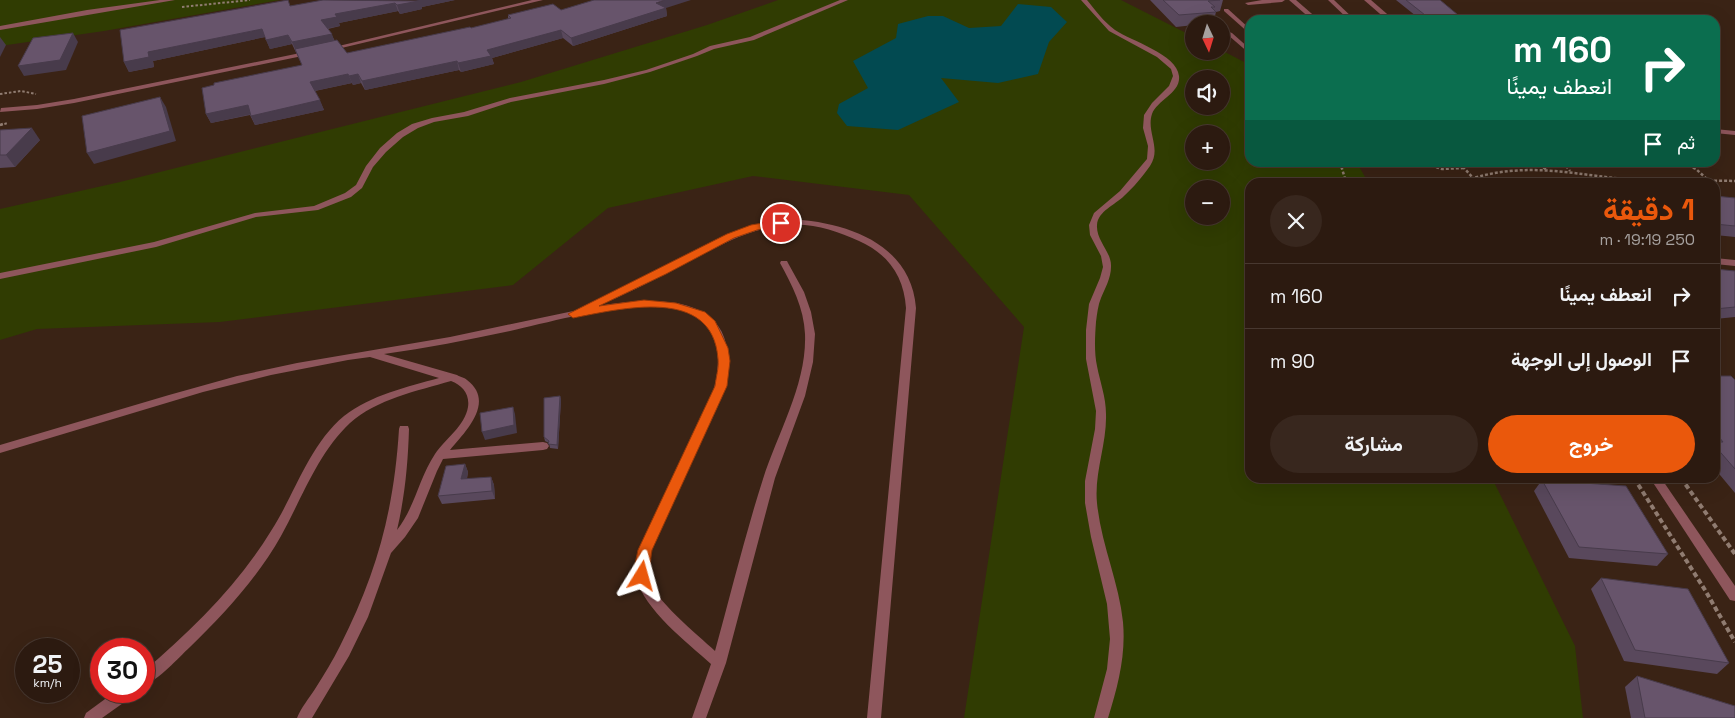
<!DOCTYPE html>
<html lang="ar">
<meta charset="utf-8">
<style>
:root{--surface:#2c1a10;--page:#38271e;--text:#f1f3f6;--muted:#a6a19f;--line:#483830;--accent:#ea580c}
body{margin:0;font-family:"Space Grotesk",Vazirmatn,sans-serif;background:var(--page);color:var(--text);direction:rtl;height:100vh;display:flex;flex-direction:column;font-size:19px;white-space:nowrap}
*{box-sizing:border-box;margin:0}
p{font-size:16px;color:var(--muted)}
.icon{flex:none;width:28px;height:28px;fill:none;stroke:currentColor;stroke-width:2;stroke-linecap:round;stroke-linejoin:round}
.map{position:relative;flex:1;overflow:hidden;direction:ltr}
.details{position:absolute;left:1245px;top:178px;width:475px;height:305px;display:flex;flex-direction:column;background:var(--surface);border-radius:15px;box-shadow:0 5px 20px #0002,0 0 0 1px var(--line);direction:rtl}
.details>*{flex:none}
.hud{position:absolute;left:1245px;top:15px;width:475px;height:152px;border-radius:15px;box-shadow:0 5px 20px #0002,0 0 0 1px var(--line);direction:rtl;background:#0b6e4f;color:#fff;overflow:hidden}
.needle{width:32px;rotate:176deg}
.fabs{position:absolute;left:1185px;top:15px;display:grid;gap:10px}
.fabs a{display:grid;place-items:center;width:45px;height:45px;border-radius:50%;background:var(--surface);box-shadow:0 5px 20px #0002,0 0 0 1px var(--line);font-size:25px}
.speed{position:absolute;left:15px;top:638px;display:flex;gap:10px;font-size:25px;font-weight:700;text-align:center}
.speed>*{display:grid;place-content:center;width:65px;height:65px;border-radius:50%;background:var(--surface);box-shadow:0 5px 20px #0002,0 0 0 1px var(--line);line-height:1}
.speed small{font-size:12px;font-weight:400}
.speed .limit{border:8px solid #d22;background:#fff;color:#111}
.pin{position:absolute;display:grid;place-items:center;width:42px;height:42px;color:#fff;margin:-21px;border:2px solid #fff;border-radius:50%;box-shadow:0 1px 5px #0007}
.me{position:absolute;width:55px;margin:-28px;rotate:8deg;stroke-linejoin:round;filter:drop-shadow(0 0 4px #0008)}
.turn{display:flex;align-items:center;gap:18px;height:105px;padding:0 25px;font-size:22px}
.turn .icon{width:65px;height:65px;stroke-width:2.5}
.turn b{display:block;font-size:35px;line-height:42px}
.then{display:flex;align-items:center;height:48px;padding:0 25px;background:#0003;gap:10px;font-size:19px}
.round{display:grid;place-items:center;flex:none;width:52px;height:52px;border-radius:26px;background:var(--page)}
.head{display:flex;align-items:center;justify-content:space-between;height:85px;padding:0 25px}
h1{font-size:30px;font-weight:700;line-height:38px;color:var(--accent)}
.action{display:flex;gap:10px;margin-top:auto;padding:10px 25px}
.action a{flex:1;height:58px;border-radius:30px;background:var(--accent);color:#fff;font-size:20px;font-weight:700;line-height:58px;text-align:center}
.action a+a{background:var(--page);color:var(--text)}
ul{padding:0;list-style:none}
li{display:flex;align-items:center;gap:15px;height:65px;padding:0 25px;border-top:1px solid var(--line)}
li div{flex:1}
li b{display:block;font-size:19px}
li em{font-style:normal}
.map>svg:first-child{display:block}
.green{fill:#303c02;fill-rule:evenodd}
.water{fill:#024a51}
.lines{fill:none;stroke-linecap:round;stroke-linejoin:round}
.path-far2{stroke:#907c71;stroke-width:2;stroke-dasharray:2.5 2;stroke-linecap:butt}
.path-far1{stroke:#907c71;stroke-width:2.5;stroke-dasharray:3 2;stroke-linecap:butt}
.path{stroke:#907c71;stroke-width:4;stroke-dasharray:5 3;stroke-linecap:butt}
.service{fill:#8e565c;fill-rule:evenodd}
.minor{fill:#8e565c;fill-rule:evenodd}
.tertiary{fill:#8e565c;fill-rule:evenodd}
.wall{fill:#59485c}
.shaded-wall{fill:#483b4b}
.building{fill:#67546b;stroke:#483b4b}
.route{fill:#ea580c;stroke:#983908}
</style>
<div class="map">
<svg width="1735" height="718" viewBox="0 0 1735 718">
<rect width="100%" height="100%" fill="#3a2315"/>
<g class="green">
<polygon points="0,0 280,0 104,31 0,46"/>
<path d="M778,0H1121L1194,37V51L1221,50L1250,65V162L1357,163L1368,182H1250V478H1492L1575,646L1583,718H964L1024,327L909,195L753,176L608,208L513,285L220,322L37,329L0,340V209L120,182L521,82L707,25ZM1194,79H1221V106H1194ZM1194,134H1221V161H1194ZM1194,189H1221V216H1194Z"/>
</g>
<polygon class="water" points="1018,4 1051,7 1067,22 1049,42 1038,74 998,83 941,78 959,102 898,130 847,126 837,113 839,104 868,88 853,61 896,38 898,24 928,16 943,16 969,28 1001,26"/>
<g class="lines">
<g class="path-far2">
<polyline points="182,7 250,0"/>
<polyline points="0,94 21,91 36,94"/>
<polyline points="0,125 8,123"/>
</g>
<g class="path-far1">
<polyline points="0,125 3,124"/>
<polyline points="1340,162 1346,182"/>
<polyline points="1422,162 1442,169 1464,168"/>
<polyline points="1467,162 1464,168 1473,178"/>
<polyline points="1535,162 1547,170"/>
<polyline points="1563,162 1570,171"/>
<polyline points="1679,162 1696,169 1708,180"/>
<path d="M1461,182C1528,158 1579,177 1647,181C1676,183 1706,180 1735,181"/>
</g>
<g class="path">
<polyline points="1634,478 1705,590 1735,642"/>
<polyline points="1681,478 1735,554"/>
</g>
<g class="service">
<polygon points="1262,0 1285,0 1282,2 1248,5 1245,3"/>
<polygon points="1289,0 1296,0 1319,20 1312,20"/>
<polygon points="1328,0 1334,0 1355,20 1349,20"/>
<polygon points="1224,9 1228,9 1250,29 1250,34 1224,11"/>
<polygon points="1221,29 1232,33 1250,49 1250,54 1228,35 1221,33"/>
</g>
<g class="minor">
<polygon points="532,0 543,0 329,51 326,49"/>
<polygon points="840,0 848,0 754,40 714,49 697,56 650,72 604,84 511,102 468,116 434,122 418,128 403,137 386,152 373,167 362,188 351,197 318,210 256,217 156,247 0,279 0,273 154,242 255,213 314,206 345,193 356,185 366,166 380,148 397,133 412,124 432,118 464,112 510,98 604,80 646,70 693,54 710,46 750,37"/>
<path d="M1081,0H1087C1095,10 1104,22 1115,30C1131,41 1177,54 1179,76C1181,93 1157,100 1152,114C1146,132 1162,148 1150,166C1143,176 1133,188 1124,196C1115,205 1098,211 1097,225C1096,241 1112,252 1111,267C1111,278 1105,288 1101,298C1098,305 1097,314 1096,322C1095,336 1094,352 1097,366C1100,382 1106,397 1106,414C1107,444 1094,473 1097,503C1101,544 1119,582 1123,622C1126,655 1118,686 1108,718H1094L1107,669L1110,639L1107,604L1091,537L1085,503V481L1095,429L1096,411L1086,359V330L1089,304L1100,278L1103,267L1101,256L1090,235L1089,225L1094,213L1120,191L1147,159L1148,146L1143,128L1144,115L1152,103L1169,86L1173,76L1171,69L1157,57L1109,31Z"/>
<polygon points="1364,0 1371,0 1394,20 1387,20"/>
<polygon points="310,51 312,52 312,54 74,103 37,109 0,112 1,108 37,105 74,99"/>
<polygon points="1715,129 1735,131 1735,135 1715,133"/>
<path d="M790,219C846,222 911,243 916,308L881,718H867L906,308C904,276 888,254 859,241C837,231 814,223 789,225C747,227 710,251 673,270C649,283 623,295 598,306C672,293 752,299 721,399L651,550C649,558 646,568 648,577C654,600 697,634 715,651C731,593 745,535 763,479C778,432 807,384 805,334C804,308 792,285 780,263L781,261H787L788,263L804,292L811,312L815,334L813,362L805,396L775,478L726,663L706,718H692L711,664C687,642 644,610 636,577C634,568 637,558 639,550L711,399C755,259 580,316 510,331C468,340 426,348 384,354L457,375C460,377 464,377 467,380C496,402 465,432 450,450L543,442L547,443L549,446L547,449L543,450L443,459L437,471L418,518L405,537L391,553L368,617L349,656L312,718H297C301,708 309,698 315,689C324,675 333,660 340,646C377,573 394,510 399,429L400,426H408L409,429C408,463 405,496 397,530C415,507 419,478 435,454C445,439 465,426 468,407C470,394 462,385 451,381C417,391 377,399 350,423C318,453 302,498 281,536C258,577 224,614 190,647C178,658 159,680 144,685V671C192,630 238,585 271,531C295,494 309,445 344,416C371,395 407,387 439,378L370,357L348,360L271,375L203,392L0,453V445L169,395L237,376L297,363L450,337L583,309L584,306C609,294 635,282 661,269C705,247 739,227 790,219Z"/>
<polygon points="1715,258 1735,260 1735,266 1715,264"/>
<polygon points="1650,478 1661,478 1735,586 1735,601 1730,600"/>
<polygon points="116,691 135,691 133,696 102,718 84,718 86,713"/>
</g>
<polygon class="tertiary" points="160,0 175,0 0,30 0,26 87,10"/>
</g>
<g class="wall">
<polygon points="455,0 422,7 422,9 400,14 398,11 339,23 340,26 328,29 335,41 347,53 471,28 508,19 508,15 561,10 666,8 667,16 573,46 563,38 492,58 494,64 461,72 459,70 365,90 361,83 353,85 352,83 315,91 324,110 255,125 250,115 211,123 206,114 302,65 292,44 270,49 265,37 153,61 154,67 129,72 124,62 290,6"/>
<polygon points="1150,0 1223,0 1220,11 1216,12 1213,24 1194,24 1194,25 1176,27"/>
<polygon points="1396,0 1440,0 1464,20 1421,20"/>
<polygon points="0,130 40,140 15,167 0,168"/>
<polygon points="1715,196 1735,198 1735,237 1715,235"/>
<polygon points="1715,269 1735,271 1735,317 1715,319"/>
<polygon points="1715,376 1735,380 1735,493 1715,469"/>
<polygon points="560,396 561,400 558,449 550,448 549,443 545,441 544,437"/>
<polygon points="465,464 468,472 467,479 491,477 494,485 495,499 442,504 438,496"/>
<polygon points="1542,480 1668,554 1657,566 1569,558 1534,491"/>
<polygon points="1601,578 1729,663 1717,674 1624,661 1591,589"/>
<polygon points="1637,676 1735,718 1631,718 1625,687"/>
</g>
<g class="shaded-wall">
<polygon points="419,0 455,0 422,7 422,9 400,14 397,5"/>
<polygon points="665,0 691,0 666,8 667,16 573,46 571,38"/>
<polygon points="395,3 398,11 339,23 340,26 324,29 321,20 335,14"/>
<polygon points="262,29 265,37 153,61 154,67 129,72 124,62 148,52"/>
<polygon points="561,30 563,38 492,58 494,64 461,72 458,63 487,50"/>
<polygon points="73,33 78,42 66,70 24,76 18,66"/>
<polygon points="332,34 335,43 296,51 292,42"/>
<polygon points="288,35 292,44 270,49 266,40"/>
<polygon points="0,37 6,45 0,57"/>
<polygon points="457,61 459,70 365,90 362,81"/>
<polygon points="348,74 352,83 314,91 310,82"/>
<polygon points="358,74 361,83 353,85 349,76"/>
<polygon points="160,97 166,107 176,141 94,164 87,153"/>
<polygon points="320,100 324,110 255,125 251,116"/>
<polygon points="248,105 252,114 211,123 206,114"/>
<polygon points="32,128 40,140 15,167 6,155"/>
<polygon points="560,396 561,400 558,449 557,445"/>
<polygon points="513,407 515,414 517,433 485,440 482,432"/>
<polygon points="465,464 468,472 465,487 461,479"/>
<polygon points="491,477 494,485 495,499 492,491"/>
</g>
<g class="building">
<polygon points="288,0 290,6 323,0 419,1 397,5 395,3 335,14 337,17 321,20 332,34 292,42 288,35 266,40 262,29 148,52 149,57 124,62 120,30"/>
<polygon points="594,0 665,0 656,3 666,8 571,38 561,30 487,50 491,56 458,63 457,61 362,81 358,74 349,76 348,74 310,82 320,100 251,116 248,105 206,114 202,88 214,85 214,83 302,65 295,49 337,40 347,53 470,27 471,28 511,18 508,15 553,4 561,10"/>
<polygon points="1163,0 1220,0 1208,1 1215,7 1211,7 1216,12 1179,15"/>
<polygon points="1406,0 1440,0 1464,20 1429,20 1425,15"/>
<polygon points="73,33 60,60 18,66 33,38"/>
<polygon points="160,97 170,131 87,153 82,116"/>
<polygon points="32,128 6,155 0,155 0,130"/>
<polygon points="1715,196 1735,198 1735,226 1715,224"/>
<polygon points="1715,269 1735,271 1735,307 1715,309"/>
<polygon points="1715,376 1731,376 1735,380 1735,469 1715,446 1715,442 1723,442 1715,432"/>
<polygon points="560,396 557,445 548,444 549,441 544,437 544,398"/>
<polygon points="513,407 514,425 482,432 480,413"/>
<polygon points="465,464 461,479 491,477 492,491 438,496 446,466"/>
<polygon points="1542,480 1626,486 1668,554 1579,547"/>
<polygon points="1601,578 1688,589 1729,663 1635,650"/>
<polygon points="1637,676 1735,706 1735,718 1645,718"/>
</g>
<path class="route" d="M781,220L784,221V225L757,230L734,238L666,274L599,306L644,300L676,303L705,312L715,321L728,348L730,361L727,386L652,550C650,560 651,573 647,580L642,582L637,580C632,571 636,560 638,550L715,386C716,377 719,368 718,359C713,285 620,309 573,318L568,314L727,234L751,225Z"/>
</svg>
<div class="fabs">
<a><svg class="needle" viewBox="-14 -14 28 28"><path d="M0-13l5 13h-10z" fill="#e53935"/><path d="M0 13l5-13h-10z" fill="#a6a19f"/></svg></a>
<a><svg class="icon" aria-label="sound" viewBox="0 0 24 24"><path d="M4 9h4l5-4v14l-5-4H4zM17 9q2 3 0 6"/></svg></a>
<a>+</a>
<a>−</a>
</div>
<div class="speed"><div>25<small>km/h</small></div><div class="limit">30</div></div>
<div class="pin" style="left:781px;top:223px;background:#d93025"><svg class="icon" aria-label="arrive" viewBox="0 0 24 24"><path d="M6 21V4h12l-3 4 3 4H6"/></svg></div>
<svg class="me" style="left:642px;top:576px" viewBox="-20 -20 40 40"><path d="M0-17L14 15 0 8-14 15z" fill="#ea580c" stroke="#fff" stroke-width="4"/></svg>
<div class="hud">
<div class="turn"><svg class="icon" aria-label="right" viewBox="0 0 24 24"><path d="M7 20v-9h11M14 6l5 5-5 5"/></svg><div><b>160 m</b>انعطف يمينًا</div></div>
<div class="then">ثم<svg class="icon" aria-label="arrive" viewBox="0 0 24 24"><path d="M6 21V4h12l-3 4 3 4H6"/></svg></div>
</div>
<section class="details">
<div class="head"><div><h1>1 دقيقة</h1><p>250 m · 19:19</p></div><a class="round"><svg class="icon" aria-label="close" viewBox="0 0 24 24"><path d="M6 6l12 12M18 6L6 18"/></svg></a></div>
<ul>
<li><svg class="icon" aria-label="right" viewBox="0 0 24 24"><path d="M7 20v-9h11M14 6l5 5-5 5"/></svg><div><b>انعطف يمينًا</b></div><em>160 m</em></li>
<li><svg class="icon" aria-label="arrive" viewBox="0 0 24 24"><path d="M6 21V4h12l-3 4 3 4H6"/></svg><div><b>الوصول إلى الوجهة</b></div><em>90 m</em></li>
</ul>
<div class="action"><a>خروج</a><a>مشاركة</a></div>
</section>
</div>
